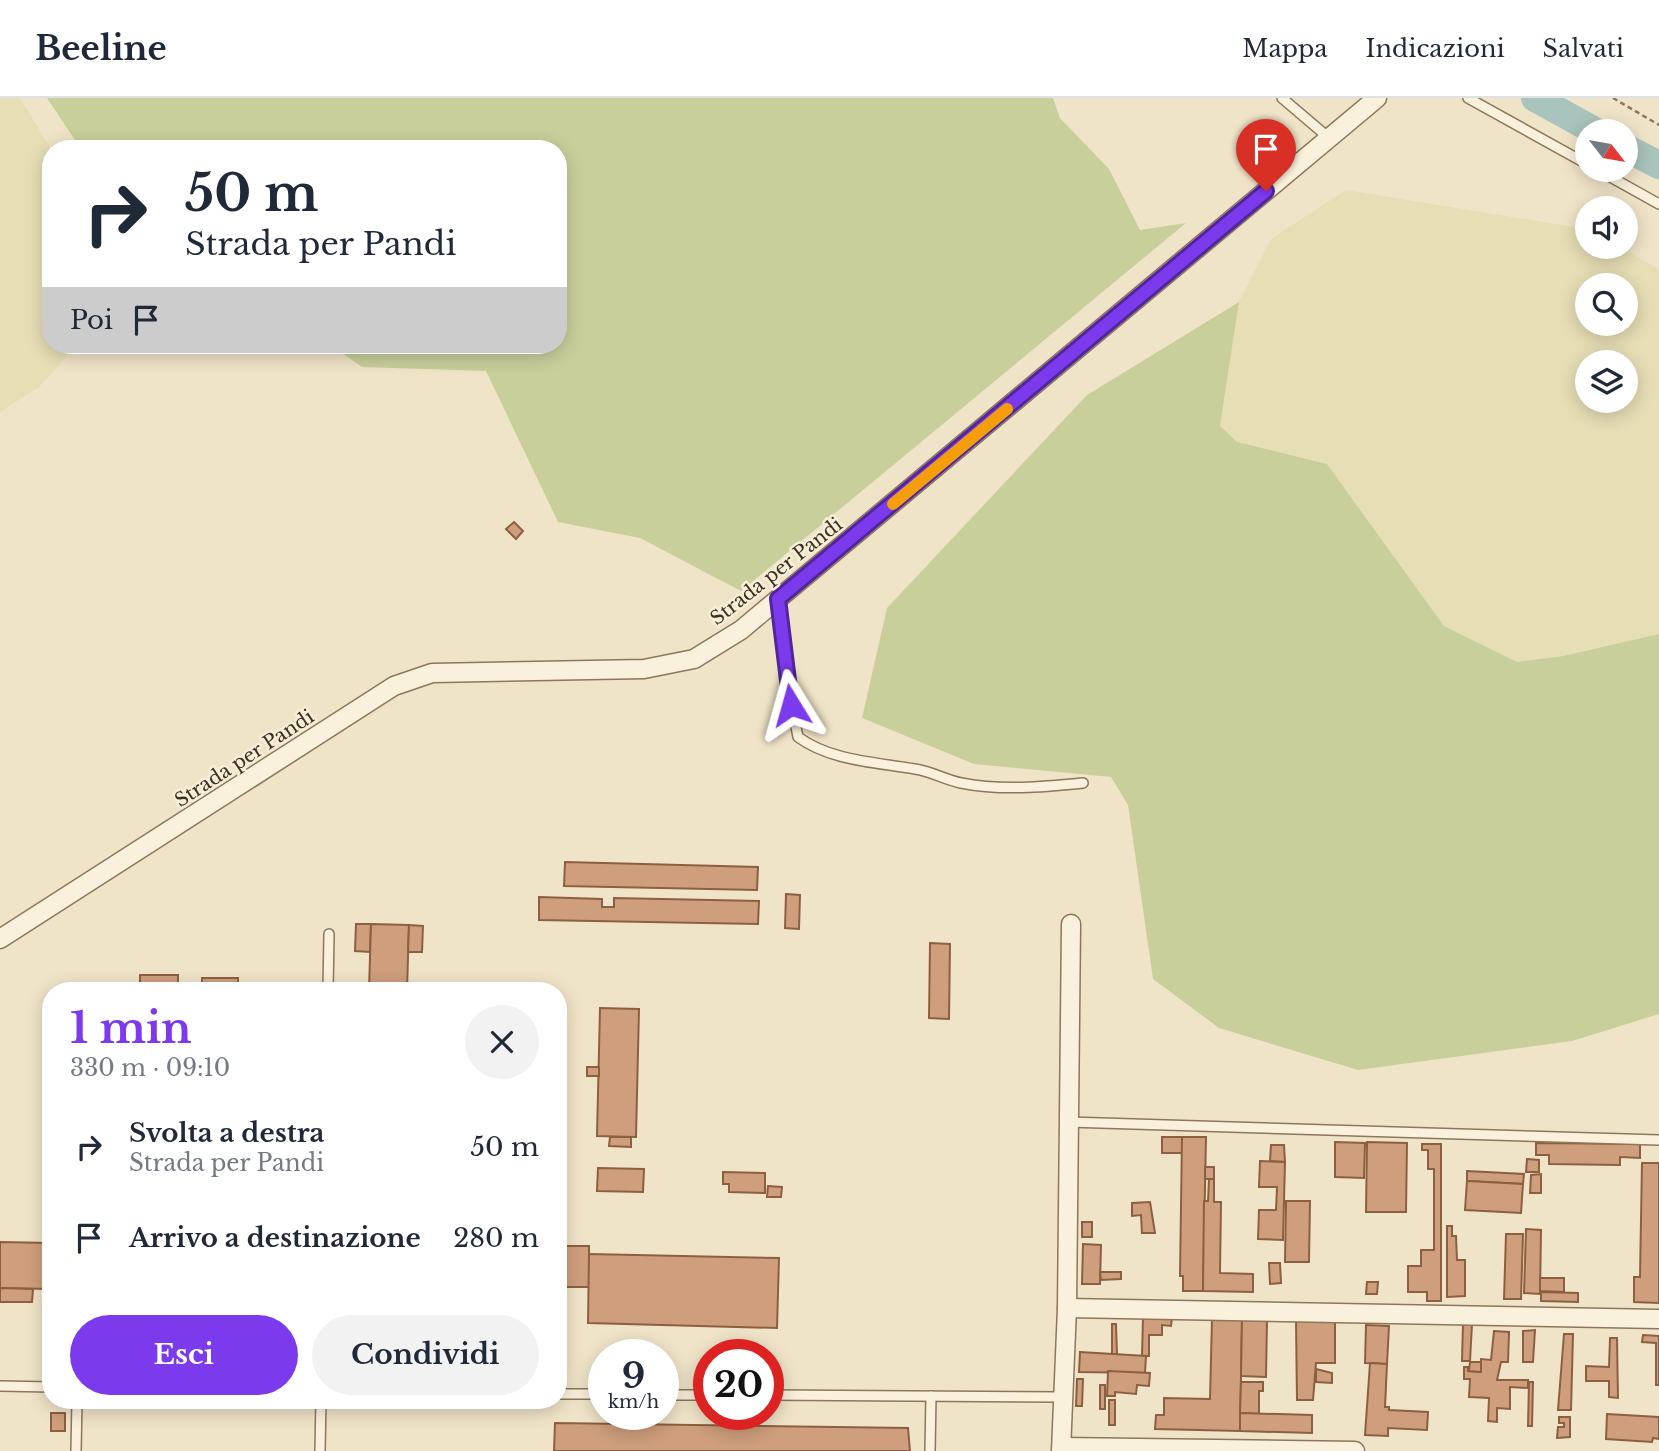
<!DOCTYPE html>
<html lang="it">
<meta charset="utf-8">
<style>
:root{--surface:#fff;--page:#f2f2f3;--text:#1f2937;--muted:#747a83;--line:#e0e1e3;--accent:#7c3aed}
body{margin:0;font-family:"Libre Baskerville",serif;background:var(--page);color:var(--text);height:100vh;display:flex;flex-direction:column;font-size:26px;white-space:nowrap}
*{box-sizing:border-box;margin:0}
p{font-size:23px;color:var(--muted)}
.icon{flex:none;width:38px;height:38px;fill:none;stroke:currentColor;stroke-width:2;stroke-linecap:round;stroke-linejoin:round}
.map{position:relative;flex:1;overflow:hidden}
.side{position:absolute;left:42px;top:884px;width:525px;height:427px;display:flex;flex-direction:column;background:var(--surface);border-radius:28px;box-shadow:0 4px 18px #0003}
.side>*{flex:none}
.top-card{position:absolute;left:42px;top:42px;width:525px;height:214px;border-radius:28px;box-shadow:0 4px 18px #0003;background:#fff;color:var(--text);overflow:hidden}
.needle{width:46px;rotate:121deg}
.buttons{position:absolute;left:1575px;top:21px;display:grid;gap:14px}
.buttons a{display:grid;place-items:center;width:63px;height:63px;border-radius:50%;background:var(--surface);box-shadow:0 4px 18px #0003;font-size:35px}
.speed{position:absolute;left:588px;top:1241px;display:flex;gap:14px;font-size:35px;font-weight:700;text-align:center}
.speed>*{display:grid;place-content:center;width:91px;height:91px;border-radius:50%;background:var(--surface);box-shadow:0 4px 18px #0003;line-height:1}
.speed small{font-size:18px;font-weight:400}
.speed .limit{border:10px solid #d22;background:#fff;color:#111}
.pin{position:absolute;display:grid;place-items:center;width:60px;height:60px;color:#fff;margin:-72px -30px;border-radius:50% 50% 50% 0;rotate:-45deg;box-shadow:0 0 7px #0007}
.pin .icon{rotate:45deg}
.me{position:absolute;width:77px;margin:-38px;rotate:352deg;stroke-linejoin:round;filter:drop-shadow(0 0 5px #0008)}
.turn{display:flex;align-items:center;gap:24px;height:147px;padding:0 28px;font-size:32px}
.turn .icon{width:91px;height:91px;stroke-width:2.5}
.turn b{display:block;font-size:49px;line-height:60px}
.then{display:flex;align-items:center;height:66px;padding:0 28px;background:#0003;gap:14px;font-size:26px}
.round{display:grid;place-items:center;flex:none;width:74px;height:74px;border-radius:37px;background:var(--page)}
.overview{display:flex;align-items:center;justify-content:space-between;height:119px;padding:0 28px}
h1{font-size:42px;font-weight:800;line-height:52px;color:var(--accent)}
.action{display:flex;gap:14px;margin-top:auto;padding:14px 28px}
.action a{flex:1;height:80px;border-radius:42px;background:var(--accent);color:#fff;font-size:28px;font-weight:800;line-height:80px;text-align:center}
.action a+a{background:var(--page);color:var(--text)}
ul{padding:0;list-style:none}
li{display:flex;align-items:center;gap:21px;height:91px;padding:0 28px}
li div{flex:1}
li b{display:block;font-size:26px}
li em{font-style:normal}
header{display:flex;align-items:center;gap:42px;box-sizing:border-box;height:98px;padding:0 35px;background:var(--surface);border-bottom:2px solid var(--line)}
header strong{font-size:33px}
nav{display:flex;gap:38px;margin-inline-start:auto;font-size:24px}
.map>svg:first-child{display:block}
.farmland{fill:#e6deb5;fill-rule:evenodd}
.green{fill:#c9cf9b}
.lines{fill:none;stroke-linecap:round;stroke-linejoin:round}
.river{stroke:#a9c4bc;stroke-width:28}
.building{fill:#cf9f7d;stroke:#8d5f41;stroke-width:2}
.service-casing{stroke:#8d765c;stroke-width:12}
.minor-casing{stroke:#8d765c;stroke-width:21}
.path{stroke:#8d765c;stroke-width:2.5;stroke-dasharray:5 3.5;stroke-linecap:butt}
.service{stroke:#faf1dc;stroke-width:9}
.minor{stroke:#faf1dc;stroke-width:18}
.route-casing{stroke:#51269a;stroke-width:18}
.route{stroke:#7c3aed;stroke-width:12}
.slow{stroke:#f59e0b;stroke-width:12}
.labels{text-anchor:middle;stroke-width:5;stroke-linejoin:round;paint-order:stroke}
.street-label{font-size:19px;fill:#3d2e20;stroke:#f7eed8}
</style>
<header>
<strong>Beeline</strong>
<nav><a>Mappa</a><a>Indicazioni</a><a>Salvati</a></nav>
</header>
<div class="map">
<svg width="1659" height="1353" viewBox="0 0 1659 1353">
<rect width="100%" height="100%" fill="#f0e4c8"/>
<g class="farmland">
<polygon points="0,0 20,0 51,51 51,247 77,247 39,289 0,314"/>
<path d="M1346,92L1587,131V149H1620L1659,171V536L1563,558L1517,564L1444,528L1327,366L1236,344L1220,328L1239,204L1271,141ZM1587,187H1626V226H1587ZM1587,264H1626V303H1587Z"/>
</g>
<g class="green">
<polygon points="47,0 1053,0 1060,20 1109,71 1140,132 1186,125 741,493 640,440 558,424 486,273 362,269 330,247 558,247 558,51 81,51"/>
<polygon points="1239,204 1220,328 1237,344 1327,366 1444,528 1517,564 1563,558 1659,536 1659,916 1572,943 1358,972 1219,930 1153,881 1128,707 1111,679 974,666 862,620 887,510 1087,297"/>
</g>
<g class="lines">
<g class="river">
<polyline points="1535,0 1595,33"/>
<polyline points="1626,50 1659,67"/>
</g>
</g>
<g class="building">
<polygon points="514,424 523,433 516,441 506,431"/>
<polygon points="565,764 758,769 757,792 564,788"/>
<polygon points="786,796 800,797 799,831 785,830"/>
<polygon points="539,799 602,801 602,809 614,809 614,800 759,803 758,826 539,822"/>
<polygon points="356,826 371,826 370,854 355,853"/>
<polygon points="371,826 409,827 407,892 369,892"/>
<polygon points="409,827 423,828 422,854 408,854"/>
<polygon points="930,845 950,846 949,921 929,920"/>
<rect x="140" y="877" width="38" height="15"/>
<rect x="202" y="880" width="36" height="12"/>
<polygon points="600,910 639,911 636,1039 597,1038"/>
<rect x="587" y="969" width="12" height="9"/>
<polygon points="610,1039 631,1039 631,1049 609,1048"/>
<rect x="1162" y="1039" width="20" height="16"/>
<polygon points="1182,1039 1206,1039 1203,1193 1183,1193 1183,1178 1180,1178"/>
<polygon points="1335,1044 1365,1045 1364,1080 1335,1079"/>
<polygon points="1367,1044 1407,1045 1406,1114 1366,1114"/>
<polygon points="1536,1045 1640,1046 1640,1060 1620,1059 1620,1067 1549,1066 1549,1057 1536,1057"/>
<polygon points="1422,1046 1441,1046 1441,1203 1427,1203 1427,1194 1408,1194 1408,1168 1421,1168 1421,1152 1434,1152 1434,1071 1428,1071 1428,1052 1422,1052"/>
<polygon points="1271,1047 1284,1047 1285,1064 1270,1063"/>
<polygon points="1527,1061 1539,1062 1539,1074 1526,1074"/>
<polygon points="1260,1063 1285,1064 1283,1142 1258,1141 1259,1112 1276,1112 1277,1089 1259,1089"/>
<polygon points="1642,1065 1659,1065 1659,1205 1634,1204 1634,1179 1640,1179"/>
<rect x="1205" y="1069" width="9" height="12"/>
<polygon points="598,1070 644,1071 643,1094 597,1093"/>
<polygon points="1467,1073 1524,1076 1523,1086 1467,1083"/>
<polygon points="723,1074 765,1075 765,1095 729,1094 729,1086 723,1086"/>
<polygon points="1541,1076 1541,1095 1530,1095 1531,1077"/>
<polygon points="1209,1081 1214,1081 1214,1104 1221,1104 1220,1175 1253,1176 1253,1194 1203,1193 1204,1103 1208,1103"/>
<polygon points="1467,1083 1523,1086 1521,1115 1465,1112"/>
<polygon points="768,1088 782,1089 781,1099 767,1099"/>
<polygon points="1286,1103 1310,1103 1309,1164 1285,1164"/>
<polygon points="1150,1104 1155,1135 1142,1135 1141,1117 1132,1118 1132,1105"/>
<rect x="1082" y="1124" width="10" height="15"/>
<polygon points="1447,1128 1452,1128 1452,1138 1456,1138 1457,1162 1465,1162 1465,1198 1447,1199"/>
<polygon points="1526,1131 1541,1132 1540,1196 1524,1195"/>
<polygon points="1506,1136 1523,1136 1521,1201 1504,1201"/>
<polygon points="0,1144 51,1145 51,1191 0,1190"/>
<polygon points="1083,1146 1101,1147 1100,1186 1082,1186"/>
<polygon points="564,1148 589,1148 589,1189 563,1189"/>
<polygon points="589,1156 779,1160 777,1230 588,1225"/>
<polygon points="1269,1165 1280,1165 1281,1185 1270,1186"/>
<polygon points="1100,1174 1121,1174 1121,1181 1101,1182"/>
<polygon points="1540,1180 1564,1180 1564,1194 1540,1193"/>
<polygon points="1367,1184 1378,1184 1377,1196 1366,1196"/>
<polygon points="0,1190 33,1191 32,1204 0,1204"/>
<polygon points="1541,1194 1578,1195 1578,1204 1541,1203"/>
<polygon points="1143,1219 1172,1220 1171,1228 1162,1227 1162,1237 1149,1237 1149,1258 1142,1258"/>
<polygon points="1212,1221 1242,1221 1240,1333 1155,1331 1156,1317 1164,1317 1164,1300 1210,1301"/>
<polygon points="1242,1221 1267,1222 1266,1279 1241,1278"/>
<polygon points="1296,1223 1335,1223 1335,1265 1316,1265 1313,1302 1297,1302"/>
<polygon points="1463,1225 1472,1226 1470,1263 1462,1263"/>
<polygon points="1112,1226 1116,1226 1117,1256 1112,1256"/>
<polygon points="1366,1227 1389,1228 1387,1266 1365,1265"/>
<polygon points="1535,1232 1533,1264 1523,1264 1523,1233"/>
<polygon points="1494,1233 1509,1234 1508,1264 1501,1264 1497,1282 1528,1282 1528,1290 1510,1289 1510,1311 1497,1310 1497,1324 1488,1323 1489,1300 1469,1299 1470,1281 1464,1281 1464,1269 1468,1269 1468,1273 1481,1274 1481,1261 1491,1262"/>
<polygon points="1564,1236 1573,1236 1571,1312 1558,1312"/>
<polygon points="1643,1237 1659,1238 1659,1287 1656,1287 1656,1245 1642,1244"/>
<polygon points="1610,1240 1617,1240 1618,1300 1609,1299 1609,1283 1586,1283 1586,1268 1609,1269"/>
<polygon points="719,1251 739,1252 739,1256 718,1256"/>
<polygon points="1080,1254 1146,1258 1145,1275 1079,1274"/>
<polygon points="1470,1264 1481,1264 1481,1274 1469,1273"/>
<polygon points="1370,1265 1387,1266 1385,1309 1389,1309 1389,1312 1428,1314 1427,1332 1388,1330 1388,1338 1365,1337"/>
<polygon points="1316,1271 1332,1275 1332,1285 1316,1284"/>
<polygon points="1108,1273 1150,1275 1149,1288 1137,1287 1136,1296 1115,1294 1115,1298 1107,1298"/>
<polygon points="1077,1281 1083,1281 1082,1308 1076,1308"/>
<polygon points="1241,1284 1263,1284 1263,1293 1259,1293 1259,1316 1240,1315"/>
<polygon points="1529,1284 1533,1284 1532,1328 1528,1328"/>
<rect x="1100" y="1287" width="5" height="24"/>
<rect x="1109" y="1302" width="6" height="25"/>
<rect x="51" y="1315" width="14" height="18"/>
<polygon points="1240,1315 1312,1317 1312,1335 1240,1333"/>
<polygon points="1607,1316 1659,1319 1659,1341 1653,1340 1652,1344 1606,1341"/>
<polygon points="1559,1319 1570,1319 1570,1339 1557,1340 1558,1329 1564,1329 1564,1325 1559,1325"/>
<polygon points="555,1325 908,1330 910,1353 554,1353"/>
</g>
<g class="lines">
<g class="service-casing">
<g id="service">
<polyline points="1282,0 1329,40"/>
<polyline points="1468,0 1587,66"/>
<polyline points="1598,72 1659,106"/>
<path d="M778,501L789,593L798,639C831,663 875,664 915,671C931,673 945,682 961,685C1001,693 1043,689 1083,685"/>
<polyline points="328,892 329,836"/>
<polyline points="1068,1024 1659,1042"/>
<polyline points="0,1288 51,1289"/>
<polyline points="558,1296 604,1296"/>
<polyline points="663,1297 709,1297"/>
<polyline points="768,1297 1064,1299"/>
<polyline points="76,1353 77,1302"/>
<polyline points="320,1353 321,1302"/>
<polyline points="930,1353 931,1298"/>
</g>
</g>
<g class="minor-casing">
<g id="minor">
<polyline points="0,841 394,588 432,575 644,571 694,561 741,532 1377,0"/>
<polyline points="1067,1210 1659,1221"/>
<polyline points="1062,1349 1355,1353"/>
<polyline points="1061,1353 1067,1210 1071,826"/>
</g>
</g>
<polyline class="path" points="1613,0 1659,27"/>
<use href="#service" class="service"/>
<use href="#minor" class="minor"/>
</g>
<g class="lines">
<g class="route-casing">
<polyline id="route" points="791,607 778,501 1266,93"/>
</g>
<use href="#route" class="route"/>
<polyline class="slow" points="893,406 1007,311"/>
</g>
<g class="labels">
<g class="street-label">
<text transform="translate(776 473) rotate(-38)" y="7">Strada per Pandi</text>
<text transform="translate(244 660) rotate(-33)" y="7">Strada per Pandi</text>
</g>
</g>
</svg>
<div class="buttons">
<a><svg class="needle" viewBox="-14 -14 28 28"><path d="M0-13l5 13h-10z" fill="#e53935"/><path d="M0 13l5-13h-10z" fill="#747a83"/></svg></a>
<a><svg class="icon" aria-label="sound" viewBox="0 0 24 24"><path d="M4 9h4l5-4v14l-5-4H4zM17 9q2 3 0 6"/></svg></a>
<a><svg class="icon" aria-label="search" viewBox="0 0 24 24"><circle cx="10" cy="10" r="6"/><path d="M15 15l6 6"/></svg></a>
<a><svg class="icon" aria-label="layers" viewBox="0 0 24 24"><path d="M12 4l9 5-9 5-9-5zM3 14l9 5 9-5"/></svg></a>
</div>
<div class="speed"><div>9<small>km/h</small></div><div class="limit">20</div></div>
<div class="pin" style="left:1266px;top:93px;background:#d93025"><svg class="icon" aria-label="arrive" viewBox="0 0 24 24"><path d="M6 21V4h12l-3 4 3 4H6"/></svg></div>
<svg class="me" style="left:791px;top:607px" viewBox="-20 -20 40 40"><path d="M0-17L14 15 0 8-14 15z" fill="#7c3aed" stroke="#fff" stroke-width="4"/></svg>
<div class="top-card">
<div class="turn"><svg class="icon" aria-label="right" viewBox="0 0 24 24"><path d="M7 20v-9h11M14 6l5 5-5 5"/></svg><div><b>50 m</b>Strada per Pandi</div></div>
<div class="then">Poi<svg class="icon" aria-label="arrive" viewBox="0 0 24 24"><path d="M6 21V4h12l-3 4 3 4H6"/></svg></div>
</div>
<section class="side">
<div class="overview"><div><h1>1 min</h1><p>330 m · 09:10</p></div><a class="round"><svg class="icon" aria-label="close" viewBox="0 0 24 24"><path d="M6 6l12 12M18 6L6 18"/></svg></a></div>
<ul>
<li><svg class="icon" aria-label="right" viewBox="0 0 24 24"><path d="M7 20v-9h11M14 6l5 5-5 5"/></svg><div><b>Svolta a destra</b><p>Strada per Pandi</p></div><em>50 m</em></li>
<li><svg class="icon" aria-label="arrive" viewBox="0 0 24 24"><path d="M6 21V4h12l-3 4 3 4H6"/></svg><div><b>Arrivo a destinazione</b></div><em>280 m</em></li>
</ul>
<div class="action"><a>Esci</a><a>Condividi</a></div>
</section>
</div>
